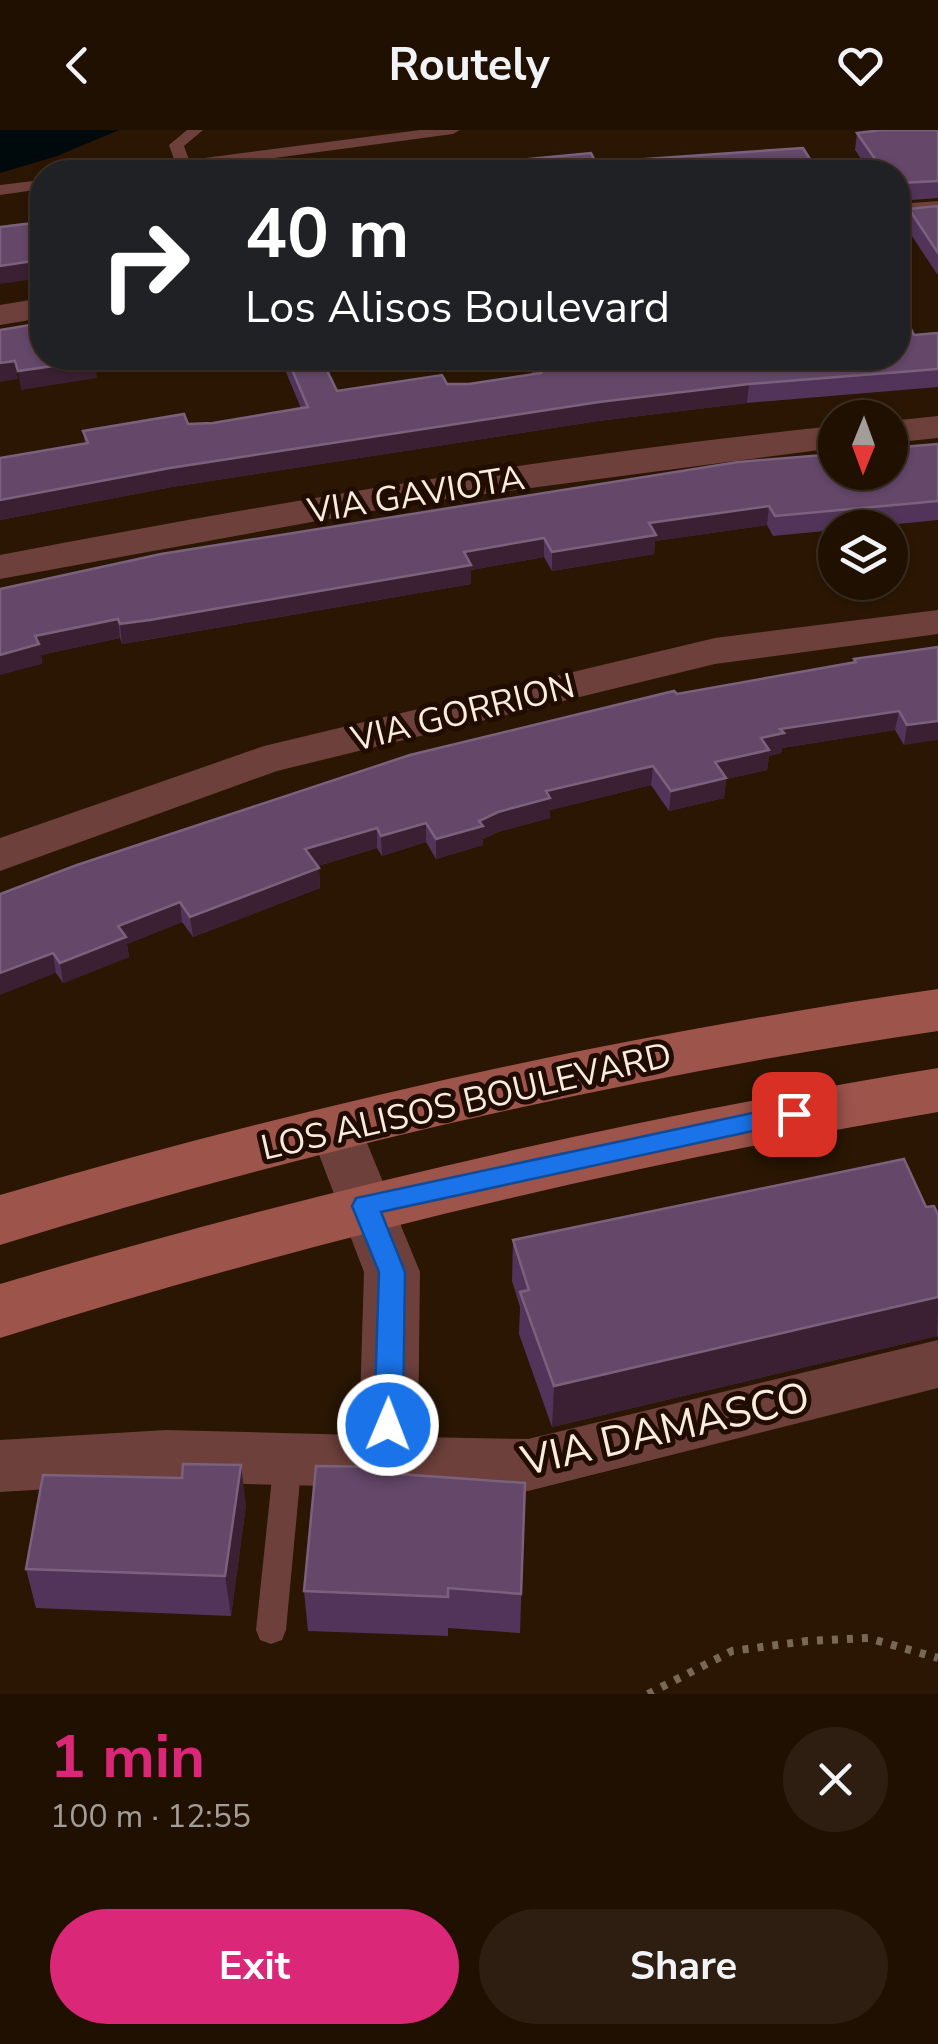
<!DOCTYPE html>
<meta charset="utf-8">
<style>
:root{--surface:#201002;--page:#2d1e11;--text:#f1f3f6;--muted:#a29d99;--line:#3d3024;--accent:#db2777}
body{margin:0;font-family:"Nunito Sans",sans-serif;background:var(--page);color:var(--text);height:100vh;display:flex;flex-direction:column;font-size:38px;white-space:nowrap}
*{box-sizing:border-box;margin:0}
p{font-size:32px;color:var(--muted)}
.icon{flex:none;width:55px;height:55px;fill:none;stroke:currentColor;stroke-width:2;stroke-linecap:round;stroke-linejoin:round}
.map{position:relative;height:1564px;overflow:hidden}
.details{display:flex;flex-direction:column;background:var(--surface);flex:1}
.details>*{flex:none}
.guide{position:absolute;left:30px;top:30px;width:880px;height:210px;border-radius:40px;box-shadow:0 2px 8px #0004,0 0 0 2px var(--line);background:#202124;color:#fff;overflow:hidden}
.needle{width:65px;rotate:181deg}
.fabs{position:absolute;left:818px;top:270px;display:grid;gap:20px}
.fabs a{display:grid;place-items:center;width:90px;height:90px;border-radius:50%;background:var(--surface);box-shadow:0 2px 8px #0004,0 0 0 2px var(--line);font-size:50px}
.pin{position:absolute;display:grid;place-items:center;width:85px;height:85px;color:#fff;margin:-42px;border-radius:20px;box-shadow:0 5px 15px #0006}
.me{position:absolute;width:110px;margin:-55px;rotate:1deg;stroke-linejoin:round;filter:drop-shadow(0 0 8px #0008)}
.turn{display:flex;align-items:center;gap:35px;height:210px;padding:0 50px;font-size:45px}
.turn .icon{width:130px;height:130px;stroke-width:2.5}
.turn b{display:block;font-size:70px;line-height:85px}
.round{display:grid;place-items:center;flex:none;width:105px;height:105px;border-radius:52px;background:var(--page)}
.head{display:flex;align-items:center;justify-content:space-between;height:170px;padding:0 50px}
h1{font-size:60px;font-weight:700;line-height:75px;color:var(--accent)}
.action{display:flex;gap:20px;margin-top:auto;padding:20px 50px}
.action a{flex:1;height:115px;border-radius:60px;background:var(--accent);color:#fff;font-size:40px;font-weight:700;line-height:115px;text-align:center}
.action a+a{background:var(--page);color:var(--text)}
header{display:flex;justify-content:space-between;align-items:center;height:130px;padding:0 50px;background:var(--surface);font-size:45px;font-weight:700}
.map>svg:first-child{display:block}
.water{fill:#00090b}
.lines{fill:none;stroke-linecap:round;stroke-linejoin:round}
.path{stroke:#7a6857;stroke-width:8;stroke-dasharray:6 9;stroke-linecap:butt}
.service{fill:#6d403b;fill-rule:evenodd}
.minor{fill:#6d403b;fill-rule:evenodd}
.secondary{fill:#9c544b;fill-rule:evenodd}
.wall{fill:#52345b}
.shaded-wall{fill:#3a2032}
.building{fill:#644769;stroke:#7b617c;stroke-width:2.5}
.route{fill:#1a73e8;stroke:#114b97;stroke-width:2.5}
.labels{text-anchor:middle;stroke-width:10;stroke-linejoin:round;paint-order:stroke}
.street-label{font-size:35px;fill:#faebdf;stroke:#200c00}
.near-street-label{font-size:42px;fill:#faebdf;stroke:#200c00}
</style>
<header><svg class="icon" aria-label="back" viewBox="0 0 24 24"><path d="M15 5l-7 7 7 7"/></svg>Routely<svg class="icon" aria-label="heart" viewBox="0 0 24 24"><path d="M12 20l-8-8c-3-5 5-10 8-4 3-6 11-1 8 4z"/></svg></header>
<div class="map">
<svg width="938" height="1564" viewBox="0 0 938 1564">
<rect width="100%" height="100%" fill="#2a1603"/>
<polygon class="water" points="0,0 119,0 57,26 0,43"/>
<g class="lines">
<polyline class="path" points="648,1564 732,1521 807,1511 868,1508 938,1528"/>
<g class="service">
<polygon points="187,0 203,0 184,16 189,30 420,0 460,0 453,4 184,40 129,42 136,38 175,32 169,15"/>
<polygon points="42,50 42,59 0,65 0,55"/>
<polygon points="288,1317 298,1320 302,1329 286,1500 282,1510 271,1514 260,1510 256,1500 274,1329 278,1320"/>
</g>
<g class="minor">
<polygon points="938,71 938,91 898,94 898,74"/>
<polygon points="42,168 42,188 0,195 0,175"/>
<polygon points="938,286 938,308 890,313 890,291"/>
<path d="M835,296V318L416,373L0,449V425C277,372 554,325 835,296Z"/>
<polygon points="938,480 938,504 715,534 277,641 0,741 0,708 264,616 715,508"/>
<polygon points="334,976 352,982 360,996 420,1142 418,1307 528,1309 938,1210 938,1258 528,1361 166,1352 0,1362 0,1310 166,1300 359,1305 364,1142 308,996 316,982"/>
</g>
<g class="secondary">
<path d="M938,859V901C619,948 308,1020 0,1115V1065C309,974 620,905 938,859Z"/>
<path d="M938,938V982C620,1036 308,1111 0,1208V1154C309,1062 620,990 938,938Z"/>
</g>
</g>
<g class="wall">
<polygon points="938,0 938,68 898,71 898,42 870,42 855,20 857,3"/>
<polygon points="938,76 938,144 937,144 906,97 909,79"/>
<polygon points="42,92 42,162 13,96"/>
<polygon points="938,203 938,257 747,273 598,291 172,357 0,390 0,328 85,313 83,301 213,293 301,278 280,228 321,228 337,261 447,254 469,254 532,244 533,230"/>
<polygon points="938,314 938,390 858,398 835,398 835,400 773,406 767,395 655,411 654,424 552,441 544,427 471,440 471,454 152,509 122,514 120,508 41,525 42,534 0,459"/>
<polygon points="938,517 904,615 895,600 782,618 781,623 769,626 767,640 726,649 724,668 669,681 651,655 550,680 550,688 498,702 483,709 483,715 436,729 426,712 382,726 377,718 318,736 319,738 320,758 193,807 182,792 127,814 129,827 63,853 0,764 677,564 853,532 854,529"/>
<polygon points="926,1077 938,1085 938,1208 937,1206 552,1297 519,1204 520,1177 512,1151 513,1110"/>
<polygon points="386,1344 525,1353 520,1503 448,1498 448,1506 308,1501 304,1461"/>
<polygon points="246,1375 231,1486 36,1478 26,1439"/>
</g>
<g class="shaded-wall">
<polygon points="33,131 35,149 0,154 0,136"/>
<polygon points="93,228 194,228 96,239 97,248 21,260 18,241"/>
<polygon points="15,231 18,249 0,252 0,233"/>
<polygon points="749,254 747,273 598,291 172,357 0,390 0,370 170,338 599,272"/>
<polygon points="769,376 767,395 655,411 654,424 552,441 552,422 649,393"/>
<polygon points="544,408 544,427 471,440 471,454 122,514 120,494 464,422"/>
<polygon points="118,489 120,508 41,525 42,534 0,545 0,525 35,506"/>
<polygon points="899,581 895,600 782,618 781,623 769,626 767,640 726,649 724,668 669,681 671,661 715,632 780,599"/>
<polygon points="938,591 938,610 904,615 907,595"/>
<polygon points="653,636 651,655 550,680 550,688 498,702 483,709 483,715 436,729 436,709 546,661"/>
<polygon points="426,693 426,712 382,726 381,706"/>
<polygon points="377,698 377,718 307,739 305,719"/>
<polygon points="319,738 320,758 193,807 190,787"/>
<polygon points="180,772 182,792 127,814 129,827 63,853 60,833 118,796"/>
<polygon points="53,823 56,843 0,865 0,843"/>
<polygon points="938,1167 937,1206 552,1297 554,1256"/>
<polygon points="241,1335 246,1375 231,1486 225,1446"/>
</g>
<g class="building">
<polygon points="882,0 938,0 938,51 900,53 898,59 898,42 884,42 857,3"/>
<polygon points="803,18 818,42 397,42 591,23 595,31 617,31"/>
<polygon points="938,76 938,123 909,79"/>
<polygon points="42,92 42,149 33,131 0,136 0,97"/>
<polygon points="42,193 42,228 94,228 95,230 18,241 15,231 0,233 0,200"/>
<polygon points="911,199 914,205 938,203 938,239 749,254 599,272 170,338 0,370 0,328 88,313 83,301 184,284 188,294 213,293 308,277 287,228 321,228 337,261 442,245 447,254 469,254 541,243 533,230 558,228 898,228 898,200"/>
<polygon points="938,314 938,371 775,386 769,376 649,393 656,405 552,422 544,408 464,422 471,435 150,490 120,494 118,489 35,506 39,514 0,525 0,459 161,424 738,332 835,324 835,342 890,342 890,318"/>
<polygon points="938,517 938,591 907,595 899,581 780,599 784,603 761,608 769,620 715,632 726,648 671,661 653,636 546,661 550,668 498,682 479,691 483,696 436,709 426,693 381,706 377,698 305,719 319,738 190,787 180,772 118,796 126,807 60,833 53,823 0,843 0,764 77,735 410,625 674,561 677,564 856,532 854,529"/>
<polygon points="904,1029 926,1077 934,1076 938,1085 938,1167 554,1256 520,1162 529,1160 513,1110"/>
<polygon points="183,1334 241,1335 225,1446 26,1439 43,1345 182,1348"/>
<polygon points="316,1336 385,1337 385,1343 525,1353 521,1464 448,1458 448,1467 304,1461"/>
</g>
<polygon class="route" points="794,974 807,984 803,990 381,1082 405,1142 403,1295 398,1303 388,1307 379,1303 374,1295 379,1142 352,1076 356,1068"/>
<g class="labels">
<g class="street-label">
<text transform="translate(416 364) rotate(-9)" y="12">VIA GAVIOTA</text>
<text transform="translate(463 582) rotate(-14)" y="12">VIA GORRION</text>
<text transform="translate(466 971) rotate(-13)" y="12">LOS ALISOS BOULEVARD</text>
</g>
<g class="near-street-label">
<text transform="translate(665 1298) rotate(-13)" y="15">VIA DAMASCO</text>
</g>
</g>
</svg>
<div class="fabs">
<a><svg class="needle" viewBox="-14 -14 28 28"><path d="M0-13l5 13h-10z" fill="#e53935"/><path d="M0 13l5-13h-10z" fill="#a29d99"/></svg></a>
<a><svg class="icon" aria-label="layers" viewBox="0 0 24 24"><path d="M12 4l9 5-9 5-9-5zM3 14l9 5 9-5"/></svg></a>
</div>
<div class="pin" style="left:794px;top:984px;background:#d93025"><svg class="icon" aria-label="arrive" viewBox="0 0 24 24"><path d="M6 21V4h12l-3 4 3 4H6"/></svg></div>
<svg class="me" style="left:388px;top:1295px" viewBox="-20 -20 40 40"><circle r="17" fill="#1a73e8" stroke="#fff" stroke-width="3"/><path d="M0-11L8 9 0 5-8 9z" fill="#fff"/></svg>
<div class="guide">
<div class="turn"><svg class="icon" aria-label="right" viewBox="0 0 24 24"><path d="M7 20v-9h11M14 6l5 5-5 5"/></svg><div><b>40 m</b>Los Alisos Boulevard</div></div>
</div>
</div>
<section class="details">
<div class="head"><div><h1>1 min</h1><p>100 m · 12:55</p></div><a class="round"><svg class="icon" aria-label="close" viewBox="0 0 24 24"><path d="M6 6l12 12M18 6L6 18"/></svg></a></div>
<div class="action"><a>Exit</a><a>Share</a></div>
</section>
